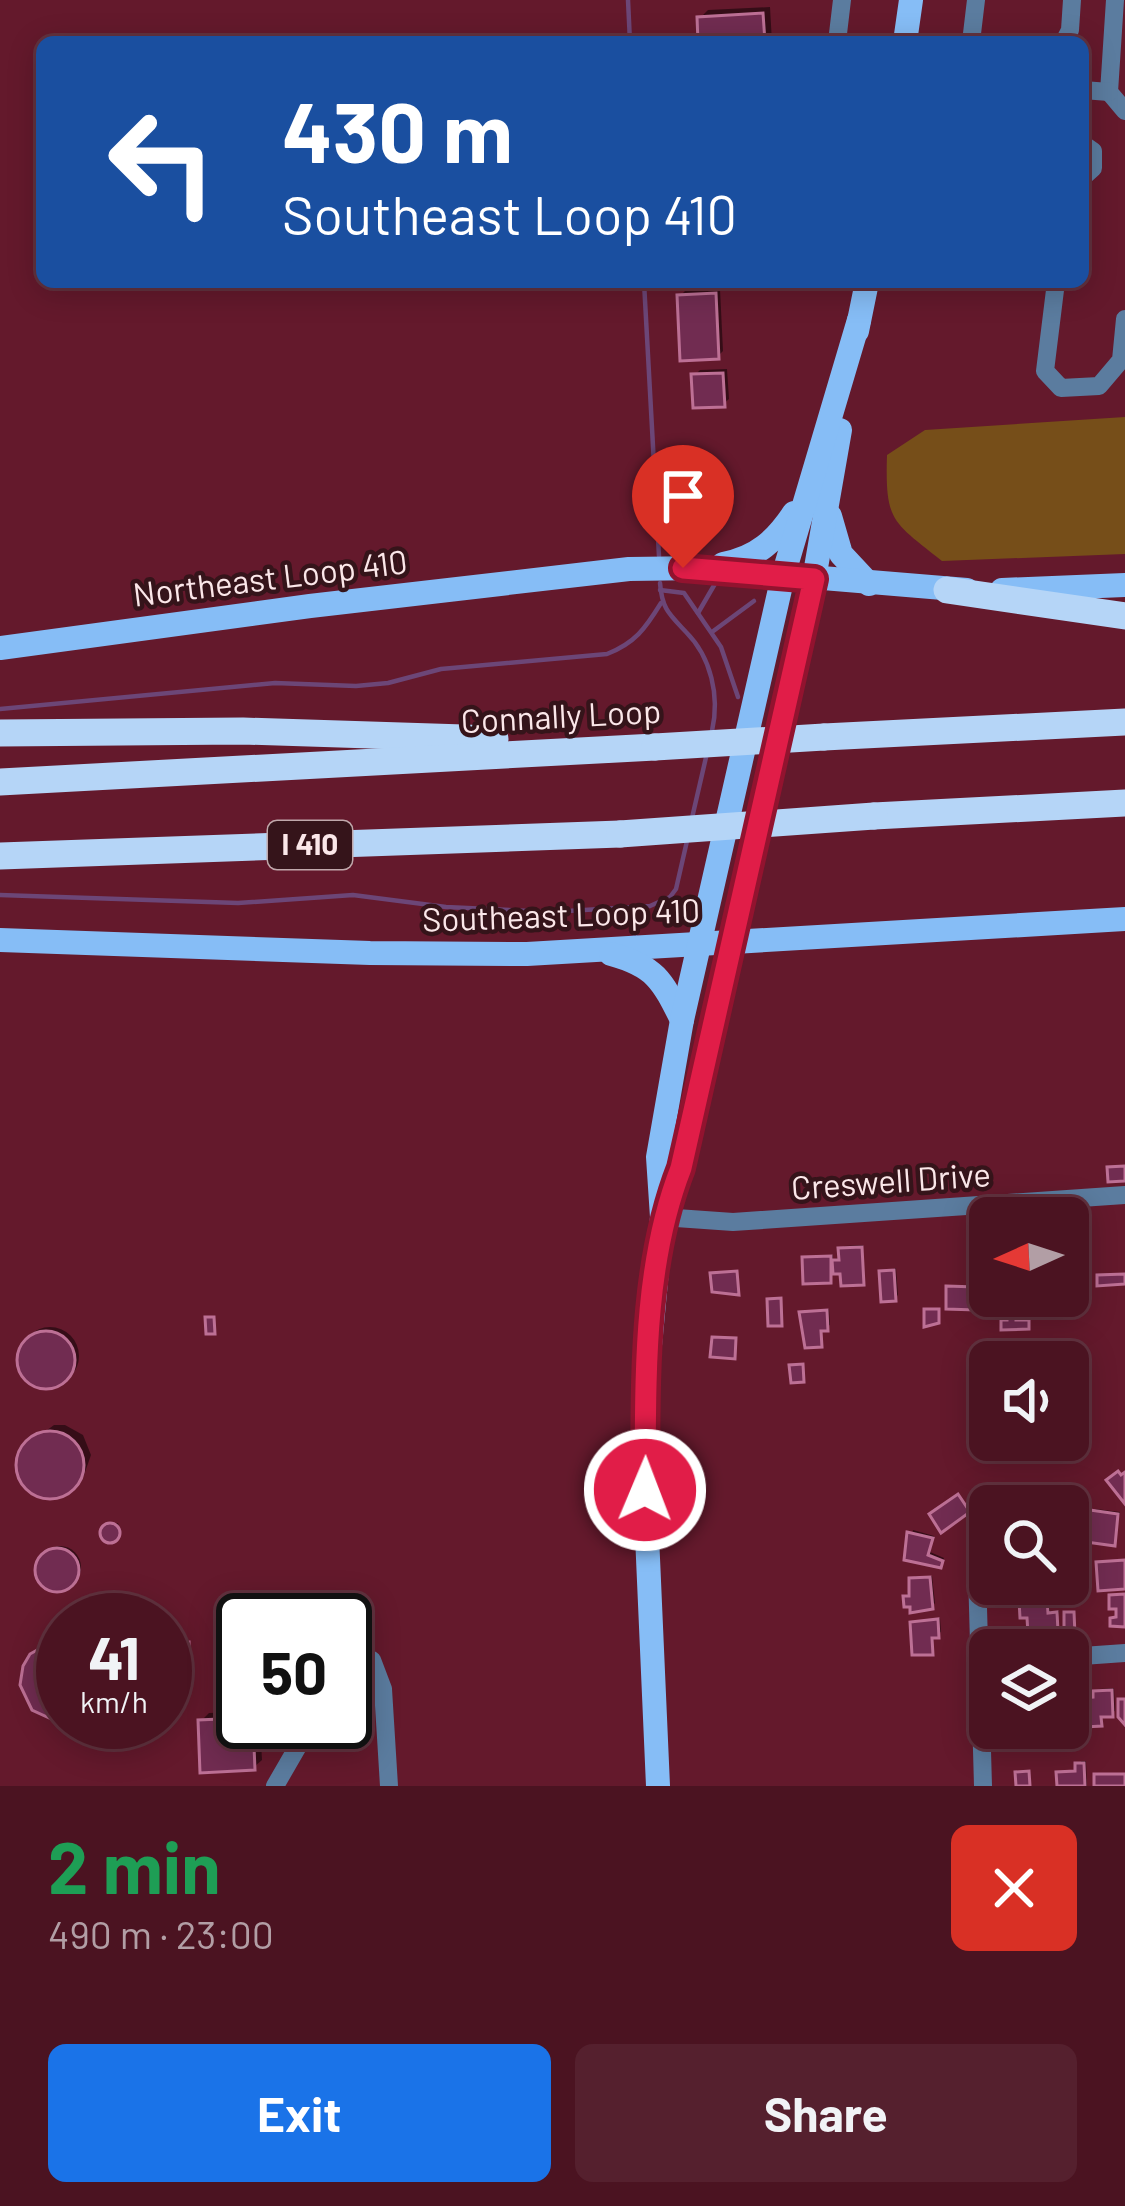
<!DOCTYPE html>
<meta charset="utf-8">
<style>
:root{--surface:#4b1321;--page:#55202e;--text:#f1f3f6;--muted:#b29ea5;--line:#62323f;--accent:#1a73e8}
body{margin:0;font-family:Barlow,sans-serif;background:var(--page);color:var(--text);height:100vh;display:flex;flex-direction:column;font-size:45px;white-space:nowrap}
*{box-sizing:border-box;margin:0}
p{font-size:39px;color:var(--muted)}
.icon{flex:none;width:66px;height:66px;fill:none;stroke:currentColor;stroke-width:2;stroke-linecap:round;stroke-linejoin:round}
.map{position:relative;height:1786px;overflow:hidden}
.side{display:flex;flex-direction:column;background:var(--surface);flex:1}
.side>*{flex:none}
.top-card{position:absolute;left:36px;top:36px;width:1053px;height:252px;border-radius:18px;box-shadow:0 6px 30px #0003,0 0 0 3px var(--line);background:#1a4fa0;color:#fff;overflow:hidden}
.needle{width:78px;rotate:267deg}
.fabs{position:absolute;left:969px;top:1197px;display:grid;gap:24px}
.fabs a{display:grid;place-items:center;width:120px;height:120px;border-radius:18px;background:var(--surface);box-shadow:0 6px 30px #0003,0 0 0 3px var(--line);font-size:60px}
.speed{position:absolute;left:36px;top:1593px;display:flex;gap:24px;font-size:60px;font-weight:700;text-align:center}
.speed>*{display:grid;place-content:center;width:156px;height:156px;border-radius:50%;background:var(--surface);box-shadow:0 6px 30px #0003,0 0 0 3px var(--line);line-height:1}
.speed small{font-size:30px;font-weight:400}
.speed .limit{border:6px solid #111;border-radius:18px;background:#fff;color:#111}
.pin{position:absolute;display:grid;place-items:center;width:102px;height:102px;color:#fff;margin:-123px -51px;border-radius:50% 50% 50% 0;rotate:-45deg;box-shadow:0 0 12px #0007}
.pin .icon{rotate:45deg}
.me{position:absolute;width:132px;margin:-66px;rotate:1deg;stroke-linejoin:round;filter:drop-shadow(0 0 9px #0008)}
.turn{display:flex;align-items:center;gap:42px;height:252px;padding:0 48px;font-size:54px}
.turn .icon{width:156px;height:156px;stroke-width:2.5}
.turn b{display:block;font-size:84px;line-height:102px}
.round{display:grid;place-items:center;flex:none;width:126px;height:126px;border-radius:18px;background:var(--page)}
.head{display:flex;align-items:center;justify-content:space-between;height:204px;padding:0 48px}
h1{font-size:72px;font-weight:700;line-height:90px;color:#1e9e55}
.cta{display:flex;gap:24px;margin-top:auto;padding:24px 48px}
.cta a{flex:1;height:138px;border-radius:18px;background:var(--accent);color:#fff;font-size:48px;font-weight:700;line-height:138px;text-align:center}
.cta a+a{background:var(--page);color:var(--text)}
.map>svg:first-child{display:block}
.green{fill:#764e19}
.shadow{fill:#0007}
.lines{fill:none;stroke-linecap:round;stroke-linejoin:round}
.stream{stroke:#6c4677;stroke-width:4.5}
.building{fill:#712c51;stroke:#bd7095;stroke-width:3}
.minor{stroke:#5b7c9f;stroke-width:18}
.major{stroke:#86bdf6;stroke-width:24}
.highway{stroke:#b5d5f7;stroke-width:27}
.highway-bridge{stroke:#b5d5f7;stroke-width:27}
.route-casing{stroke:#92132f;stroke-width:30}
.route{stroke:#e11d48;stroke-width:21}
.labels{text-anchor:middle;stroke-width:9;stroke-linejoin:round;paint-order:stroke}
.shield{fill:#35141a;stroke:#c0a8ab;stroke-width:3}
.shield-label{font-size:30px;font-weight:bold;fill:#fbe7e9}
.street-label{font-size:33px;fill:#fbe7e9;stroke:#35141a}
</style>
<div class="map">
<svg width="1125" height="1786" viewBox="0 0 1125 1786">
<rect width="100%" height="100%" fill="#64192c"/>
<path class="green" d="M1125,417V554L942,561C892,521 885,522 887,455L925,430Z"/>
<g class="shadow">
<polygon points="770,7 772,42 701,42 700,18 708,10"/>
<polygon points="720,289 723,351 718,356 680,296 685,291"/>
<polygon points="727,369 729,399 723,404 694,376 700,370"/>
<polygon points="863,1245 862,1282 842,1271 832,1271 829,1280 805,1259 833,1255 833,1259 842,1258 844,1246"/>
<polygon points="896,1268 898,1295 895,1298 882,1272"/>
<polygon points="952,1285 978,1285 978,1304 975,1307 949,1288"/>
<polygon points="829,1309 830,1325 823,1328 820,1344 802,1314"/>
<circle cx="50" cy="1356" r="29"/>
<polygon points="54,1425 65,1425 83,1435 91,1455 84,1475 75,1484 67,1491 47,1496 28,1487 19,1467 27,1445"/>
<polygon points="1000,1483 1015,1486 1015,1506 990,1506 990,1509 986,1490 996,1489"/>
<polygon points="1096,1509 1120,1512 1114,1542 1093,1512"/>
<polygon points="118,1523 121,1532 107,1539 104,1530"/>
<polygon points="913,1530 934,1536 930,1552 944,1558 943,1562 907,1557"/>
<circle cx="60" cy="1567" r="21"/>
<polygon points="915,1576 932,1576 935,1603 932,1606 906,1597"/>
<polygon points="1049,1597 1050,1611 1059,1611 1056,1628 1030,1615 1022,1601"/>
<polygon points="940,1618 941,1632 934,1635 932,1652 913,1624"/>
<polygon points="1114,1688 1115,1711 1103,1714 1101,1724 1080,1699 1096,1695 1099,1689"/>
<polygon points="1068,1690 1072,1716 1068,1719"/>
<polygon points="243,1712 243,1722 260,1722 262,1760 254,1767 201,1721 209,1713"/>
<polygon points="1081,1761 1086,1761 1087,1786 1060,1786 1059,1773 1078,1769"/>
</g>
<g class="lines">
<g class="stream">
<polyline points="628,0 630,42"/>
<polyline points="644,282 659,556"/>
<path d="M660,583C662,609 669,614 686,632C711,657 720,696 712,731"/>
<polyline points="660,590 684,593 721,647 738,697"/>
<polyline points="698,613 716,582"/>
<polyline points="712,632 754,601"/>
<path d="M0,709L275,683L356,686L388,683L441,669L607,654C635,643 645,629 661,603"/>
<polyline points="692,818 707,753"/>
<polyline points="0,895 238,903 353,895 446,907 551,912 650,906 670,897 676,889 687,841"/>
<polyline points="671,899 682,916 690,921"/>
<polyline points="633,907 635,936"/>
</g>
</g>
<g class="building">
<polygon points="763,13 765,42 698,42 697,17"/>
<polygon points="716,293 719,359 680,361 677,295"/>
<polygon points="723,373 725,407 693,408 691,374"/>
<polygon points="1125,1166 1125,1181 1108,1182 1107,1167"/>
<polygon points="862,1247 864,1285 841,1286 840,1274 833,1274 832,1260 839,1260 838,1248"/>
<polygon points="831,1256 831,1283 803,1284 802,1257"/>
<polygon points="894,1270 896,1301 881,1302 879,1271"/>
<polygon points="737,1271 739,1295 712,1292 710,1273"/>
<polygon points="1125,1274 1125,1284 1097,1286 1097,1275"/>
<polygon points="946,1286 976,1287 976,1310 946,1309"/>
<polygon points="781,1298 782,1326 768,1326 767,1299"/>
<polygon points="924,1309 939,1309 939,1323 924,1327"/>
<polygon points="827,1310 828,1331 821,1331 822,1347 805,1348 799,1312"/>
<polygon points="1007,1315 1016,1315 1016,1320 1029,1320 1029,1329 1001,1330 1001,1320 1007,1320"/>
<polygon points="205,1317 214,1317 215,1334 206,1334"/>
<circle cx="46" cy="1360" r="29"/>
<polygon points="712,1337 736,1338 735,1359 710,1357"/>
<polygon points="803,1364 804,1382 791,1383 789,1365"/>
<circle cx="50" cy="1465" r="34"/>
<polygon points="1118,1471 1121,1475 1125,1472 1125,1504 1106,1480"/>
<polygon points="994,1485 1014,1489 1014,1506 990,1506 990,1514 978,1508 983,1489 992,1491"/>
<polygon points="958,1494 970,1512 941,1533 929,1514"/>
<polygon points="1090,1510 1118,1514 1115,1546 1086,1542"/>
<circle cx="110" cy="1533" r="10"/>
<polygon points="907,1532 933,1538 928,1555 943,1561 941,1568 904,1560"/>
<circle cx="57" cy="1570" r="22"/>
<polygon points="1125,1560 1125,1589 1098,1591 1096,1562"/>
<polygon points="930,1577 933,1609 910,1613 910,1607 904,1607 903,1596 909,1596 909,1578"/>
<polygon points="1035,1584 1063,1584 1064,1592 1035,1594"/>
<polygon points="1125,1594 1125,1627 1110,1626 1110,1618 1116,1617 1116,1609 1109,1609 1109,1595"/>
<polygon points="1047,1598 1048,1613 1057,1612 1058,1631 1028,1634 1027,1618 1020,1618 1019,1600"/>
<polygon points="1064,1612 1074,1612 1075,1635 1064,1635"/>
<polygon points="938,1619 939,1638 932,1638 933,1655 912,1655 910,1622"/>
<polygon points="55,1640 63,1641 63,1721 58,1722 32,1710 20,1685 23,1666 30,1654"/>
<polygon points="189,1642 189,1652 165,1653 165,1643"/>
<polygon points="1112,1690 1113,1717 1101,1717 1102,1726 1085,1727 1085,1719 1078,1719 1077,1698 1093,1697 1093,1691"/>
<polygon points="1118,1699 1125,1699 1125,1725 1118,1717"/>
<polygon points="243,1718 243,1722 253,1722 255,1770 200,1773 198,1720"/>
<polygon points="1075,1763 1084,1763 1085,1786 1057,1786 1056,1772 1075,1771"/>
<polygon points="1029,1771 1030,1786 1016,1786 1015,1772"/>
<rect x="1094" y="1774" width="31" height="12"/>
</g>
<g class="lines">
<g class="minor">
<polyline points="1115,0 1109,92 1125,111"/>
<polyline points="837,42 842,0"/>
<polyline points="971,42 976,0"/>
<polyline points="1064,42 1070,30 1072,0"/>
<polyline points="1083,90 1109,92"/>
<polyline points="1083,144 1093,151 1093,168 1083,177"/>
<polyline points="1056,282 1045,371 1061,388 1099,386 1121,360 1125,319"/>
<polyline points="662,1217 733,1222 1125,1195"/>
<polyline points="977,1572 983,1786"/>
<polyline points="345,1645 372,1660 383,1689 389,1786"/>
<polyline points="1068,1657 1125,1653"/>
<polyline points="275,1786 312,1722"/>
</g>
<g class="major">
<polyline points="905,42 911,0"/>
<polyline points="857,331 867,282"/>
<polyline points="830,516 841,554 869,584"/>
<path d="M723,564C757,558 776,540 794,513"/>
<polyline points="1002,590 1125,585"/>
<polyline points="0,648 310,606 629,569 701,568 967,590"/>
<polyline points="0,940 370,953 527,954 1125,919"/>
<path d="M611,954C655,966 662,980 682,1020"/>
<polyline points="665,1209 681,1168 814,579 840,430"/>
<polyline points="658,1786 645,1490 648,1367 662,1217 658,1157 682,1020 783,576 859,320"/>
</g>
<g class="highway">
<polyline points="947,590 1125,616"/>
<polyline points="0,733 243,731 495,739"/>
<polyline points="824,737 1125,722"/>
<polyline points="0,782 655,747"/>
<polyline points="874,816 1125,803"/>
<polyline points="0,856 620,834"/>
</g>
<g class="highway-bridge">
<polyline points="655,747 824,737"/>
<polyline points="620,834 874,816"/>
</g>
</g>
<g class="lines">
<g class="route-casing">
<path id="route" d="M645,1490C646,1382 642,1268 681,1168L814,579L683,568"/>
</g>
<use href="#route" class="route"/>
</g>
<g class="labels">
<rect class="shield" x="268" y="821" width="84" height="48" rx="9"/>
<g class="shield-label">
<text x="310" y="855">I 410</text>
</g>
<g class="street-label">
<text transform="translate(270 578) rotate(-7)" y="12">Northeast Loop 410</text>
<text transform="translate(561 716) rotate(-3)" y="12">Connally Loop</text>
<text transform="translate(561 915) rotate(-2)" y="12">Southeast Loop 410</text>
<text transform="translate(891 1181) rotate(-4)" y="12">Creswell Drive</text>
</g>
</g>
</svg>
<div class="fabs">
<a><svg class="needle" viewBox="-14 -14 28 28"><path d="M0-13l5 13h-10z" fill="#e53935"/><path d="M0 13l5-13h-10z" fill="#b29ea5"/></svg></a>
<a><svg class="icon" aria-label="sound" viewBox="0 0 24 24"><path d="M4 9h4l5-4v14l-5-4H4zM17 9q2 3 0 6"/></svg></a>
<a><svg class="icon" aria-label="search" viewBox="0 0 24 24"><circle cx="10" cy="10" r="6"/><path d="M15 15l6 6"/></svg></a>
<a><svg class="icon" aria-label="layers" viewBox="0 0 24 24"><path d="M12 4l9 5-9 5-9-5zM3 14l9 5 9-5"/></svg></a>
</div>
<div class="speed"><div>41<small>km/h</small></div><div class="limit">50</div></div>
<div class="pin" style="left:683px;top:568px;background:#d93025"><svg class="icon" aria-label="arrive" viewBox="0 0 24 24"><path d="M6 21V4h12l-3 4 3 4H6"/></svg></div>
<svg class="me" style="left:645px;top:1490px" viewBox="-20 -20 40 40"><circle r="17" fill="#e11d48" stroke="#fff" stroke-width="3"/><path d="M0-11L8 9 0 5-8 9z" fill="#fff"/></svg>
<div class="top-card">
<div class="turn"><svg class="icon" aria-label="left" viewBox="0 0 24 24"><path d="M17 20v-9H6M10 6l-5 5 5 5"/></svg><div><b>430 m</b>Southeast Loop 410</div></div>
</div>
</div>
<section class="side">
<div class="head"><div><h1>2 min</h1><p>490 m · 23:00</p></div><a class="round" style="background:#d93025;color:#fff"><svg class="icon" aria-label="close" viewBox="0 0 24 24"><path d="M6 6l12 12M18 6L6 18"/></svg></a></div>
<div class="cta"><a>Exit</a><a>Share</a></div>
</section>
